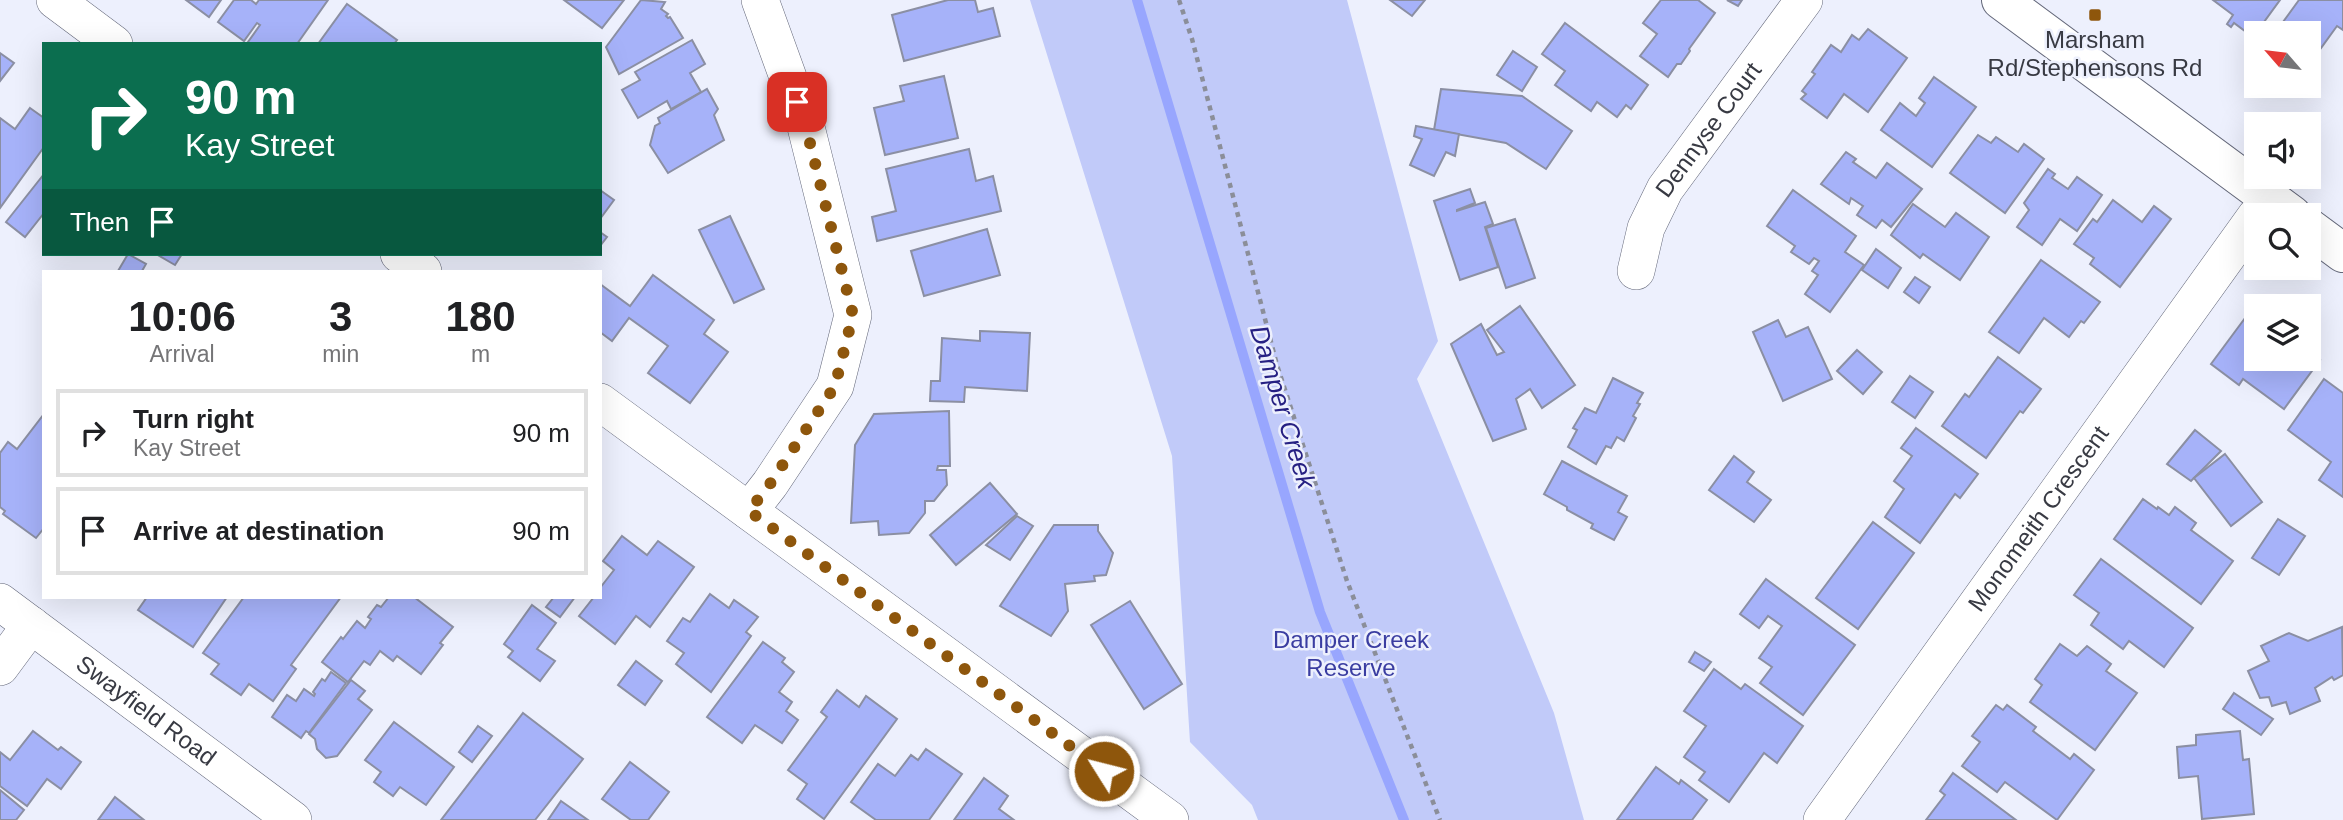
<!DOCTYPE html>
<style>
:root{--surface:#fff;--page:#f2f2f2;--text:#202124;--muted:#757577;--line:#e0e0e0}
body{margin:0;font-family:Arial,sans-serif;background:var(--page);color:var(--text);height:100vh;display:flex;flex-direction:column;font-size:26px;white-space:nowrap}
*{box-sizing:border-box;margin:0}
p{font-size:23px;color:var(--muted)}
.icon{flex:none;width:38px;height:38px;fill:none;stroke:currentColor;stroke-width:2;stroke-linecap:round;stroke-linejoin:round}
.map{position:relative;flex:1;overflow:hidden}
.details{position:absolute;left:42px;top:270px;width:560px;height:329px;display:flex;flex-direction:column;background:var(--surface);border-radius:0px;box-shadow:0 7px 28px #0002}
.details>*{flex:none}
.guide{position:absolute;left:42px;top:42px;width:560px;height:214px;border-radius:0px;box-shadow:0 7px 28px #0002;background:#0b6e4f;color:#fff;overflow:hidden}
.needle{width:46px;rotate:298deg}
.fabs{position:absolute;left:2244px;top:21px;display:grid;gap:14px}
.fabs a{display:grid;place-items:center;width:77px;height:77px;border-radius:0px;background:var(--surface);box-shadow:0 7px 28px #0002;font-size:35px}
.pin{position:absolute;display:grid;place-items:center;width:60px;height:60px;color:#fff;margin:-30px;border-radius:14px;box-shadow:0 4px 10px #0006}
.me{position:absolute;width:77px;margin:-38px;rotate:306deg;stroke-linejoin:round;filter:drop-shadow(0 0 5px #0008)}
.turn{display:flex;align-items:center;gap:24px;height:147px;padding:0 28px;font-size:32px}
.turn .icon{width:91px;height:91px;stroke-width:2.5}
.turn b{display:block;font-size:49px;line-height:60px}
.then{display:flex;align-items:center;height:66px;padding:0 28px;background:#0003;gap:14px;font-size:26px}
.eta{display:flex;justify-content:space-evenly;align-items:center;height:119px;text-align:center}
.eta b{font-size:42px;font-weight:600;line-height:49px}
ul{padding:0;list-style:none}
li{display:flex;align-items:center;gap:21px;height:88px;margin:0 14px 10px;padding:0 14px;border:4px solid var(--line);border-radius:0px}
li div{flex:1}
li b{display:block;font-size:26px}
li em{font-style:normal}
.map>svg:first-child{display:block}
.green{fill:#c1caf9}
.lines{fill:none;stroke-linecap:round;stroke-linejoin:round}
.stream{stroke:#98a6fe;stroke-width:10}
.building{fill:#a6b2f9;stroke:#8b8fa3;stroke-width:2}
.minor-casing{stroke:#64687a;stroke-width:38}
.major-casing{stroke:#64687a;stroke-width:40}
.path{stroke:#8b8e99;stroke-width:4.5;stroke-dasharray:5 5;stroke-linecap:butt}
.minor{stroke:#fff;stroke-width:37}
.major{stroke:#fff;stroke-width:38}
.route{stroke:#8e560c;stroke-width:12;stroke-dasharray:0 21.6}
.poi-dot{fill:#8e560c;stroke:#edf0fd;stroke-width:2.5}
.labels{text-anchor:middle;stroke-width:5;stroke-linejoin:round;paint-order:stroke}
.poi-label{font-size:24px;fill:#383a43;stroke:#edf0fd}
.street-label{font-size:24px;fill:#383a43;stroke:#edf0fd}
.park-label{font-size:24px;fill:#3a3da1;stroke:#edf0fd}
.water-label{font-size:26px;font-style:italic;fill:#262083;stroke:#edf0fd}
</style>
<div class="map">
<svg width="2343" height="820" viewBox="0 0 2343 820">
<rect width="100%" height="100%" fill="#edf0fd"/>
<polygon class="green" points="1030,0 1347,0 1438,341 1417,379 1554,713 1584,820 1258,820 1252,805 1190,742 1172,456"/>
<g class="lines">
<polyline class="stream" points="1137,0 1320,612 1404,820"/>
</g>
<g class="building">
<polygon points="186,0 221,0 209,17"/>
<polygon points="234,0 251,0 256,4 259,0 328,0 297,44 251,44 248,42 260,25 257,23 244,41 218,22"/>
<polygon points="564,0 624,0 602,28"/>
<polygon points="641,0 665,2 661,9 668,14 666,16 668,18 670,17 683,38 619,74 606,47"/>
<polygon points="948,0 975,0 978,12 993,8 1000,36 904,61 892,15"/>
<polygon points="1390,0 1425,0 1412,16"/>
<polygon points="1661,0 1698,0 1715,13 1689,49 1690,51 1681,64 1677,64 1668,77 1640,56 1657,34 1643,23"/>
<polygon points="1727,0 1742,0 1738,6"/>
<polygon points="2213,0 2280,0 2253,37 2234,23 2231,27 2227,24 2233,15"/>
<polygon points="2299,0 2343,0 2343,30 2337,26 2321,48 2308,39 2308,33 2275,33"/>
<polygon points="347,4 397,40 394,44 318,44"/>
<polygon points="1565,23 1648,85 1631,109 1626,105 1617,117 1597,102 1591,111 1555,85 1565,71 1542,54"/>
<polygon points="1868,29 1907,58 1868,112 1844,94 1827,118 1801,99 1806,94 1802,91 1815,74 1812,72 1831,45 1841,52 1852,35 1859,40"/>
<polygon points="692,40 705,64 690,73 701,92 671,109 667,101 638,118 622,90 640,80 635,72"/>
<polygon points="1513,51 1537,67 1522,91 1497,75"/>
<polygon points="0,53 14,63 0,81"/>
<polygon points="944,76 958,138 885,155 874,108 904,101 900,86"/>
<polygon points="1934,77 1976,107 1932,167 1881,130 1900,103 1916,116 1925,103 1919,98"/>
<polygon points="707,89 718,109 714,115 724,140 668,173 650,145 655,126 660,123 658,118"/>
<polygon points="1441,89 1522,96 1572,131 1546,169 1506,143 1434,130"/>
<polygon points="30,108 44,118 44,147 0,208 0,118 15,129"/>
<polygon points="1416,126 1459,134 1455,156 1446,152 1434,176 1410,165 1422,139 1414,136"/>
<polygon points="1978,135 1991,143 1996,137 2018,152 2024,144 2044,159 2005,213 1950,173"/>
<polygon points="969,149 976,181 993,176 1001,211 877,241 872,217 896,211 886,169"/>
<polygon points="1846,152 1856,159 1853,162 1876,178 1887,163 1922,189 1891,227 1882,220 1876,228 1857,215 1863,206 1851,198 1849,204 1821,184"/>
<polygon points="2048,169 2055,174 2052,178 2068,189 2077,177 2102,195 2077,231 2060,219 2042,245 2017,227 2029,210 2024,203"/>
<polygon points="44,174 44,213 25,237 6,222"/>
<polygon points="1470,189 1475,203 1457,210 1457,211 1485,202 1493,224 1485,227 1498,267 1460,280 1434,201"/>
<polygon points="600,190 614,200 600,219"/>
<polygon points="1793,190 1856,236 1845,252 1864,265 1830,312 1805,294 1818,275 1812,271 1819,261 1814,258 1809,264 1791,252 1795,246 1767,226"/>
<polygon points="2113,200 2142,222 2154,206 2171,219 2120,287 2090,264 2094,258 2074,244 2093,219 2097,222"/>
<polygon points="1913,204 1945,227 1956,213 1989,237 1960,280 1923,254 1920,258 1891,235"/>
<polygon points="730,216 764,289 734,303 699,230"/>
<polygon points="1515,219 1535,278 1506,288 1486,228"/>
<polygon points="987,229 1000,275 924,296 911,251"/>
<polygon points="600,232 607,237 600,246"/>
<polygon points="1876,249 1901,268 1888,288 1862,270"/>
<polygon points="128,254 146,264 142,271 118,271"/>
<polygon points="156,254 182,254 175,265"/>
<polygon points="2041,260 2100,302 2084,323 2081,321 2069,337 2044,318 2019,353 1989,332"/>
<polygon points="653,275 714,320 704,334 728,352 690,403 648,373 668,346 629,318 612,341 600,332 600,284 630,306"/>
<polygon points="1915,277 1930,287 1919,303 1904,292"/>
<polygon points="1520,306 1575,385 1542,408 1530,389 1516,399 1526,429 1493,441 1451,344 1481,324 1497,355 1504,352 1487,330"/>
<polygon points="2251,310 2256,313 2256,359 2308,359 2308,352 2320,360 2284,409 2243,379 2239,385 2211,364"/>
<polygon points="1778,320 1786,337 1808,327 1832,379 1783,401 1753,332"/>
<polygon points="980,331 1030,333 1027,391 965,387 964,402 930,401 931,381 940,381 942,338 980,341"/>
<polygon points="1857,350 1882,372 1863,394 1837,371"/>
<polygon points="1998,357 2041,389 2023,413 2020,411 1986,458 1942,426 1965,394 1969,397"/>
<polygon points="1910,376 1933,392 1915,418 1892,402"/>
<polygon points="1613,378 1643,393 1637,403 1640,404 1633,416 1636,418 1624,441 1617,437 1611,448 1606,446 1596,464 1568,447 1577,430 1573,428 1585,408 1596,413"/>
<polygon points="2324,379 2343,393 2343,497 2319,480 2331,462 2288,430"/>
<polygon points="949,411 950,466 938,466 937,470 946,470 947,485 934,501 925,501 925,513 909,533 879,535 878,521 851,523 855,445 874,414"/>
<polygon points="44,414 44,528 36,538 3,514 5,511 0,507 0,453 8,442 17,449"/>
<polygon points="1916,428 1978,474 1960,498 1955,494 1920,543 1885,517 1904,489 1894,481 1912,456 1901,448"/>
<polygon points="2195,430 2221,451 2191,481 2167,464"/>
<polygon points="2225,454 2262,502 2231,526 2194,478"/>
<polygon points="1734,456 1754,472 1747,482 1771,500 1754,522 1709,490"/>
<polygon points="1562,461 1627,496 1618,512 1627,517 1614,540 1591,528 1593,524 1567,510 1567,507 1544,494"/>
<polygon points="990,483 1017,514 956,565 930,535"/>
<polygon points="2143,499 2157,509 2158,507 2169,515 2175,507 2196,523 2191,530 2233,561 2201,604 2114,539"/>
<polygon points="1017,516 1033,526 1010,560 986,545"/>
<polygon points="2278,519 2305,536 2279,575 2252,558"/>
<polygon points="1873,522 1914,553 1858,629 1816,598"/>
<polygon points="1054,525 1098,525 1098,531 1113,553 1106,575 1094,576 1095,581 1065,584 1068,611 1051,636 1000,606"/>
<polygon points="622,536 647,555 658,541 694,567 650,627 636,616 615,644 579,616 594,597 600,597 600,588 614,570 603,561"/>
<polygon points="2101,559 2193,628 2164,667 2129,641 2123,649 2091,625 2099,613 2074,595"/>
<polygon points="1766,579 1855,645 1803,715 1760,683 1772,667 1759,658 1782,626 1768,616 1759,628 1740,614"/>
<polygon points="710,594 729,608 734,600 758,617 746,632 751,636 711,692 676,664 684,653 667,641 683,618 690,622"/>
<polygon points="147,597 227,597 193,647 138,610"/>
<polygon points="244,597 341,597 291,665 296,669 273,701 249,684 241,695 211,674 219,664 203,653"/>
<polygon points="389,597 414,597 453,627 440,643 443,645 421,674 397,656 393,661 380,651 370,665 364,661 348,682 322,662 341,637 343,639 357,621 365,628 371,619 368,617 377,605 381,607"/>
<polygon points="554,597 575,597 560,617 546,607"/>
<polygon points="1130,601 1182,684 1144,709 1091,625"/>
<polygon points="532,605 556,623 537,649 555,661 540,681 508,657 513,651 504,644"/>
<polygon points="2342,627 2343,675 2334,680 2332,677 2315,688 2320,701 2290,714 2286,702 2272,706 2269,697 2260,698 2248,671 2269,661 2261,646 2289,633 2308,641"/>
<polygon points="763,642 785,658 782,662 794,672 779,692 792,702 786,711 798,720 782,743 755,725 742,743 707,717"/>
<polygon points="2060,644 2077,656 2087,646 2111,664 2106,671 2137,693 2095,750 2030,702 2042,685 2035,679"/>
<polygon points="1695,652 1711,662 1704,671 1689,662"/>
<polygon points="636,661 662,681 645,705 618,685"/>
<polygon points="1714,669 1741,689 1745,684 1803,726 1777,763 1764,753 1729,802 1699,780 1705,772 1684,757 1706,726 1684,711"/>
<polygon points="331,672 346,683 309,733 306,731 301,738 272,717 287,695 296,701 304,689 314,696 315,694 313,692 322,679 325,681"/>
<polygon points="351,680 365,691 358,699 372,710 337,756 326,758 317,749 315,739 309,734"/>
<polygon points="837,690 859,707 866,696 897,719 824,819 797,799 807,784 788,770 827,717 821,712"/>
<polygon points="2234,693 2273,719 2261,735 2223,709"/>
<polygon points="1996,705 2003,710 2007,705 2036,727 2033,731 2070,759 2074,754 2094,770 2057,820 2005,782 1997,792 1962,766 1980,742 1972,736"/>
<polygon points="523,713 583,759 535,820 441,820"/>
<polygon points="394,722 454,767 426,805 400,787 393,796 374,782 381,772 365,760"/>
<polygon points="478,726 492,736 472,762 459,752"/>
<polygon points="33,731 58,750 61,747 81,762 61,789 47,779 27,806 0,786 0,752 10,760"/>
<polygon points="2240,731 2243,760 2249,759 2254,814 2202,819 2198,776 2179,778 2177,747 2196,745 2196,735"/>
<polygon points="926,749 962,774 929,820 876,820 851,802 878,764 895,776 911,755 918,760"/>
<polygon points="630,762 669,792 648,820 631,820 602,799"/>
<polygon points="1656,767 1679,784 1681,780 1707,800 1692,820 1617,820"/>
<polygon points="1953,773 2016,820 1926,820 1945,795 1940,791"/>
<polygon points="984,778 1008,796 999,809 1014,820 954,820"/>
<polygon points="0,790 24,810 16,820 0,820"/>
<polygon points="115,797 144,820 98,820"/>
<polygon points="561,801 588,820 548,820"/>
</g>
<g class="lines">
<g class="minor-casing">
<g id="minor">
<polyline points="55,0 114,44"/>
<polyline points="399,254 423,271"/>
<path id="s1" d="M1636,271L1646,228L1665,189L1804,0"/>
<polyline points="600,402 1170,820"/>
<polyline points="749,511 770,484 835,386 853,315 806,127 760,0"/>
<path id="s2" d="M0,602L293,820"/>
<polyline points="0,667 31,625"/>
<path id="s3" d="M1822,820L2256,216"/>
</g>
</g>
<g class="major-casing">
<g id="major">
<polyline points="2001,0 2292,215"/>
<polyline points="2308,227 2343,253"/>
</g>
</g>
<polyline class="path" points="1179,0 1192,39 1277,365 1347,581 1440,820"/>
<use href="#minor" class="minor"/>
<use href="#major" class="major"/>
</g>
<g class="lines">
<polyline class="route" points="797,102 806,127 853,315 835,386 770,484 749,511 1104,771"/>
</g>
<rect class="poi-dot" x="2088" y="8" width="14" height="14" rx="3.5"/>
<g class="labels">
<g class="poi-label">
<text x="2095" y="48">Marsham<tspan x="2095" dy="28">Rd/Stephensons Rd</tspan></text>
</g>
<g class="street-label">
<text dy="8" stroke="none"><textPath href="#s1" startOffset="161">Dennyse Court</textPath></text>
<text dy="8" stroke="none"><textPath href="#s3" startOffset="371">Monomeith Crescent</textPath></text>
<text dy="8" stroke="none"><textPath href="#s2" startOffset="182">Swayfield Road</textPath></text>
</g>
<g class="park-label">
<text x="1351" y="648">Damper Creek<tspan x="1351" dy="28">Reserve</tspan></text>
</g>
<g class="water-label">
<text transform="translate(1283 407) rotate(73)" y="9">Damper Creek</text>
</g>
</g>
</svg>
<div class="fabs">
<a><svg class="needle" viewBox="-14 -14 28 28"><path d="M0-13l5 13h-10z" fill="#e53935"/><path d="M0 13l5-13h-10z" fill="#757577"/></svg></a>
<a><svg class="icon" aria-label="sound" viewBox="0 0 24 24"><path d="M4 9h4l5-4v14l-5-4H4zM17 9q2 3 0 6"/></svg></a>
<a><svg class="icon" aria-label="search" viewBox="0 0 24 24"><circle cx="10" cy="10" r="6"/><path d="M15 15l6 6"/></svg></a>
<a><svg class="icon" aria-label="layers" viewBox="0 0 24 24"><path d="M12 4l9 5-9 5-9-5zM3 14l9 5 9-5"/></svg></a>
</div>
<div class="pin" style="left:797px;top:102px;background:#d93025"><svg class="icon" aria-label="arrive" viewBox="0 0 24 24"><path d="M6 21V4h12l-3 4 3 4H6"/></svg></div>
<svg class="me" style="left:1104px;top:771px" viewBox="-20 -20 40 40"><circle r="17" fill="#8e560c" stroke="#fff" stroke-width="3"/><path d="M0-11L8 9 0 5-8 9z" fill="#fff"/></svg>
<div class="guide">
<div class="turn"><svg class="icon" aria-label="right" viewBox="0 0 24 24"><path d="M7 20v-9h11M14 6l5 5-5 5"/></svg><div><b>90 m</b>Kay Street</div></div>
<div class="then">Then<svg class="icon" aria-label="arrive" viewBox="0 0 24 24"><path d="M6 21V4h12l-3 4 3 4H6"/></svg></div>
</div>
<section class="details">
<div class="eta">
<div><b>10:06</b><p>Arrival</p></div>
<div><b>3</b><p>min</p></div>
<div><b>180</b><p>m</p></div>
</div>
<ul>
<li><svg class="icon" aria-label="right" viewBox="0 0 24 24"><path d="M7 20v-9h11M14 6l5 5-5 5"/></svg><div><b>Turn right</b><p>Kay Street</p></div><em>90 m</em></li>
<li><svg class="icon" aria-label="arrive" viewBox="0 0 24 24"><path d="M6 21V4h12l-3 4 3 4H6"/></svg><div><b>Arrive at destination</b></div><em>90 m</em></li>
</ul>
</section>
</div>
